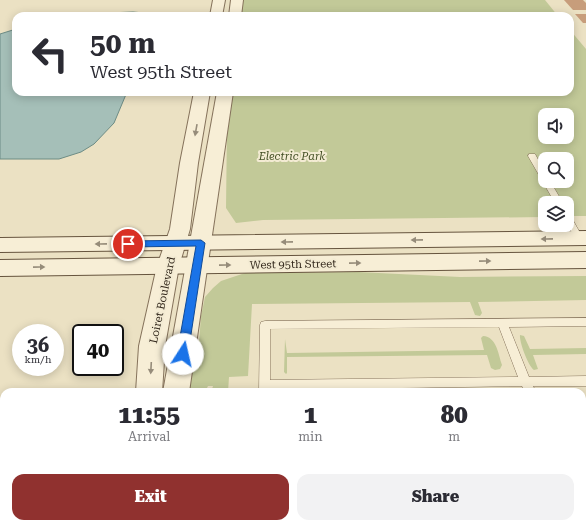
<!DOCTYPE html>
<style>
:root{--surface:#fff;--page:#f2f2f3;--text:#2b2b33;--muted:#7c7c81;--accent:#90312f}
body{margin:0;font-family:"Roboto Serif",serif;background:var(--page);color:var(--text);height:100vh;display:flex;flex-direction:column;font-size:15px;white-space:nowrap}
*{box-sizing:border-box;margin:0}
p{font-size:13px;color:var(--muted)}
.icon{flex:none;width:22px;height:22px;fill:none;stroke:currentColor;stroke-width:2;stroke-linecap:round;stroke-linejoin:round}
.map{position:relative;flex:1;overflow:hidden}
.sheet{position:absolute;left:0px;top:388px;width:586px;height:140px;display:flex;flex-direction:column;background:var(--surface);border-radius:12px 12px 0 0;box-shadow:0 2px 10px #0003}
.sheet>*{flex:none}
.banner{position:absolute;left:12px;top:12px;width:562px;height:84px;border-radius:12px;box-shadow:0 2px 10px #0003;background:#fff;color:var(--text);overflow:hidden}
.fabs{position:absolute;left:538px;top:108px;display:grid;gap:8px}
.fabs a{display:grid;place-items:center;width:36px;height:36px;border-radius:8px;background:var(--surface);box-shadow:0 2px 10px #0003;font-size:20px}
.speed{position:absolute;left:12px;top:324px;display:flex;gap:8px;font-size:20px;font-weight:700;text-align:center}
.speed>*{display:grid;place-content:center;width:52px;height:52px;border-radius:50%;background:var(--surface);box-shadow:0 2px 10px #0003;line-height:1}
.speed small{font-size:10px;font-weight:400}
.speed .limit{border:2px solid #111;border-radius:6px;background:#fff;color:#111}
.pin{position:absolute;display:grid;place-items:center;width:34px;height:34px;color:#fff;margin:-17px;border:2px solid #fff;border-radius:50%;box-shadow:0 1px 4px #0007}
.me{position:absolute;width:44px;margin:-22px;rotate:10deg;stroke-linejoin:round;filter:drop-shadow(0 0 3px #0008)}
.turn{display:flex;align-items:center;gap:14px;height:84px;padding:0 12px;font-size:18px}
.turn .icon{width:52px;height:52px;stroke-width:2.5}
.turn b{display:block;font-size:28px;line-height:34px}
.eta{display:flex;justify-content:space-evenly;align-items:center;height:68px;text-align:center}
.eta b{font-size:24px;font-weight:800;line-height:28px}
.primary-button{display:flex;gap:8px;margin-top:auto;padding:8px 12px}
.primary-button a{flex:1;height:46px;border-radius:12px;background:var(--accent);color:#fff;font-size:16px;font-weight:800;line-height:46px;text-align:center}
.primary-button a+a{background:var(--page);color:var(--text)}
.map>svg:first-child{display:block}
.green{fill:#c2c998;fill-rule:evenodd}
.water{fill:#a5bfb8;stroke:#6d8c85}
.building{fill:#c79d7b}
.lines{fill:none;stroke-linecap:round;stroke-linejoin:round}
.service-casing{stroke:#85725b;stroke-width:1}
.tertiary-casing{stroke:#85725b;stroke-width:2}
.secondary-casing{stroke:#66543e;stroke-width:2}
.service{fill:#f7eed6;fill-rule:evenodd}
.tertiary{fill:#f7eed6;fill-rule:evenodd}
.secondary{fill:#f7eed6;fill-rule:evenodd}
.oneway{fill:#968c7a}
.route{fill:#1a73e8;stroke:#114b97}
.labels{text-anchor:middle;stroke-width:4;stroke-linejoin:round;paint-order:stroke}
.park-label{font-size:11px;font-style:italic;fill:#455126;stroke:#f3ebd3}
.street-label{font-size:11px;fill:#352a1e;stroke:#f3ebd3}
</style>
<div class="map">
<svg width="586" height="528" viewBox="0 0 586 528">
<rect width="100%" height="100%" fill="#ebe1c3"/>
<g class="green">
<polygon points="240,0 545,0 558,16 239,16"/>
<path d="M570,30L586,49V216H567V203H545V217L263,220L236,223L226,208L227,126L231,92H570ZM545,115H567V137H545ZM545,159H567V181H545Z"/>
<polygon points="358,272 460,277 586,276 586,300 478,302 482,313 480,316 475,315 470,302 252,304 248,376 229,377 228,392 211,392 213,386 208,386 205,392 184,392 198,356 201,316 205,297 213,288 221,281 245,273"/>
<path d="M520,335L524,336L530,349L586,348V354L533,355L538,369L534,370C528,366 519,341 520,335Z"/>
<path d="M483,336C497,337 498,354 502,365L500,369L495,370L491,368L487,355L287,357V373L286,374L284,372L285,339L287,353L484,350L481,338Z"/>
</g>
<g class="water">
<polygon points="133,12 144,13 152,16 80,16 107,13"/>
<polygon points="16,29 16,92 127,92 114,123 94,144 81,152 59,159 0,159 0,34"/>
</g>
<g class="building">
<polygon points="564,0 583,0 586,3 586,10 573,10"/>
<polygon points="575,14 586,14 586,23 583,23"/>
<polygon points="4,403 4,503 0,514 0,404"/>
<polygon points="582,517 586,524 586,528 417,528 416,524 582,524"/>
</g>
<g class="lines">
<g class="service-casing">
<g id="service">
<polygon points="529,154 535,154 545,172 545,181 550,181 563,203 555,203 528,156"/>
<polygon points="567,214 570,215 583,238 582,240 576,240 575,238 567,224"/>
<path d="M586,318V326L509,327L529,377L586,376V386H533L536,392H525L522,386L340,389V392H330L329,389L270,390L269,392H259L260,325L261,322L265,321ZM499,327L518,377L270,380V329Z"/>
<polygon points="582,431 586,432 586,443 582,442"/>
<rect x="255" y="524" width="14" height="4"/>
<rect x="340" y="524" width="14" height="4"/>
</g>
</g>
<g class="tertiary-casing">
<g id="tertiary">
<polygon points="213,0 225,0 222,16 210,16"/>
<polygon points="231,0 243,0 241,16 229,16"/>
<polygon points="194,92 210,92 198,163 190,229 179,266 165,346 162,392 136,392 139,346 157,266 170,229 180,163"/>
<polygon points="217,92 233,92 189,392 163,392"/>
<polygon points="132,524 164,524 163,528 131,528"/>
</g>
</g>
<g class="secondary-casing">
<g id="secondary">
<polygon points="586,231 586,245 0,252 0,238"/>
<polygon points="586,252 586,268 0,276 0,260"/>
</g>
</g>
<use href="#service" class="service"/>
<use href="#tertiary" class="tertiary"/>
<use href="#secondary" class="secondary"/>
</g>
<defs><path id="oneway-solid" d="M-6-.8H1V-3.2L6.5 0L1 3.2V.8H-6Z"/></defs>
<g class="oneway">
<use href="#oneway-solid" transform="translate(196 130) rotate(100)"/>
<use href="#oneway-solid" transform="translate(547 239) rotate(179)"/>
<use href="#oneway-solid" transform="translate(417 240) rotate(179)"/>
<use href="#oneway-solid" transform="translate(287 242) rotate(179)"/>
<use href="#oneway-solid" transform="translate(101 244) rotate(179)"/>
<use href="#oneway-solid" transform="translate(485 261) rotate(-1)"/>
<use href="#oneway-solid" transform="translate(355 263) rotate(-1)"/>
<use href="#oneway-solid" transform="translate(225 265) rotate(-1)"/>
<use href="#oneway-solid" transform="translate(39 267) rotate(-1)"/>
<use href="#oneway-solid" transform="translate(151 368) rotate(93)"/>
</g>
<polygon class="route" points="201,240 205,243 188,354 186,357 183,359 179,357 177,354 196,246 128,247 124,244 128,241"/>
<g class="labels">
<g class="park-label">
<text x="292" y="160">Electric Park</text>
</g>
<g class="street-label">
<text transform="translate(293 264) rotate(-1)" y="4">West 95th Street</text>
<text transform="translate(162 300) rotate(-78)" y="4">Loiret Boulevard</text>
</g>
</g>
</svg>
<div class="fabs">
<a><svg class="icon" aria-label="sound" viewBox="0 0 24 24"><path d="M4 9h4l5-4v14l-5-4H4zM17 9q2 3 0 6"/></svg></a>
<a><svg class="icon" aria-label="search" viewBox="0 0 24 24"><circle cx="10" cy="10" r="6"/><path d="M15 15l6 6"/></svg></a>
<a><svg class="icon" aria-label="layers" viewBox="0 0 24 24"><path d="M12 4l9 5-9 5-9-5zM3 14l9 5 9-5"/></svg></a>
</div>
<div class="speed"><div>36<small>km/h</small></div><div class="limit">40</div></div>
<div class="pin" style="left:128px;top:244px;background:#d93025"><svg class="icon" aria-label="arrive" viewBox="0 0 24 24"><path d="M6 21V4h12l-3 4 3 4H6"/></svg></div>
<svg class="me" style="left:183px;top:354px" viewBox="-20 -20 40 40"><circle r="19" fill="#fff"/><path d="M0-13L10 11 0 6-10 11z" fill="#1a73e8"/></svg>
<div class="banner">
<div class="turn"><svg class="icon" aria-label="left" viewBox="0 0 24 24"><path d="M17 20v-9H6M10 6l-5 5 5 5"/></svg><div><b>50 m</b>West 95th Street</div></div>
</div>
<section class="sheet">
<div class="eta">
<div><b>11:55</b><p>Arrival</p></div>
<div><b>1</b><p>min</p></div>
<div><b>80</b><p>m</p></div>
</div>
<div class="primary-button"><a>Exit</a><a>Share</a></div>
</section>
</div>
